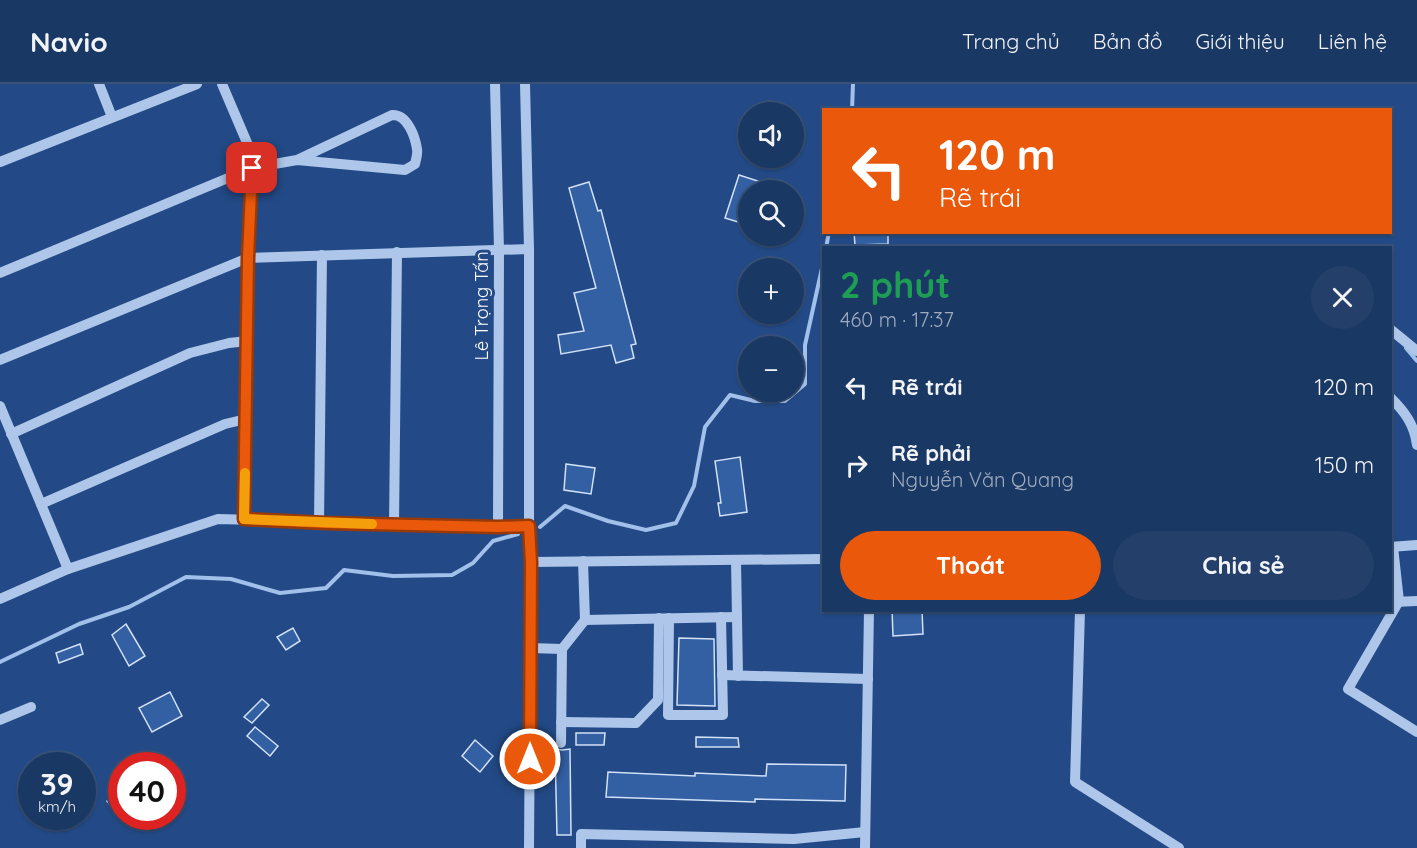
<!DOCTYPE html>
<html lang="vi">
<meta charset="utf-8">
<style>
:root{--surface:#1a3864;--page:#233f6a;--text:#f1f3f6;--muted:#9facbf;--line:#385278;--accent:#ea580c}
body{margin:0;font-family:Quicksand,sans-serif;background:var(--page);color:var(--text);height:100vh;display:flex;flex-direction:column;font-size:22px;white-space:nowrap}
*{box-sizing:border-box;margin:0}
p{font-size:20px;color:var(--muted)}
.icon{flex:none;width:33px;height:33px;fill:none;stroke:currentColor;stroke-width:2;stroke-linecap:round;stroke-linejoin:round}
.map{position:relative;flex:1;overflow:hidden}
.panel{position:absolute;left:822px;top:162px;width:570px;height:366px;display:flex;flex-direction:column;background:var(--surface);border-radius:0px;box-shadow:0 2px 4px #0004,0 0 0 2px var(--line)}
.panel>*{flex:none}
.guide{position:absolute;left:822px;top:24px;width:570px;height:126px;border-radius:0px;box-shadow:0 2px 4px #0004,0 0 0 2px var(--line);background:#ea580c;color:#fff;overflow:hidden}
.fabs{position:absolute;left:738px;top:18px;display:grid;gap:12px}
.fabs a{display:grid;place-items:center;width:66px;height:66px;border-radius:50%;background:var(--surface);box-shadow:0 2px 4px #0004,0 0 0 2px var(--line);font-size:30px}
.speed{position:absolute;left:18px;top:668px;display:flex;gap:12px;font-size:30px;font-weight:700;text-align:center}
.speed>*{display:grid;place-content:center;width:78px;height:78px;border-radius:50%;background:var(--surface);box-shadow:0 2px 4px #0004,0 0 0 2px var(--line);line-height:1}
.speed small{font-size:15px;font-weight:400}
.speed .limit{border:9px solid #d22;background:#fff;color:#111}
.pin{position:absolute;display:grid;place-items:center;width:51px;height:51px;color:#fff;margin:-26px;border-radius:12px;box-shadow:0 3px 9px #0006}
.me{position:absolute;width:66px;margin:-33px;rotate:0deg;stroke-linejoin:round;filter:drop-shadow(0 0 4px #0008)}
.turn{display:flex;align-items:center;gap:21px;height:126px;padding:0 18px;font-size:27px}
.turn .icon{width:78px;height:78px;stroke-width:2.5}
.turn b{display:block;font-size:42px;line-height:51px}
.round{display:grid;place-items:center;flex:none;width:63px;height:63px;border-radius:32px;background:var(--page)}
.head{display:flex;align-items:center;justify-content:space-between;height:102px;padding:0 18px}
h1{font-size:36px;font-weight:800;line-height:45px;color:#1e9e55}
.button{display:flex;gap:12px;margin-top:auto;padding:12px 18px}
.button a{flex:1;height:69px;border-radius:36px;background:var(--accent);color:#fff;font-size:24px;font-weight:800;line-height:69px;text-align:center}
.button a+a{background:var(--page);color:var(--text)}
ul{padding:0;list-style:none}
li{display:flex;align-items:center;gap:18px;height:78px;padding:0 18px}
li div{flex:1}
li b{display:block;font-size:22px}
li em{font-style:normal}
header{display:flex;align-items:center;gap:36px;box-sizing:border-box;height:84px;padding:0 30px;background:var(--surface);border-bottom:2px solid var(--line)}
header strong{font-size:28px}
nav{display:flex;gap:33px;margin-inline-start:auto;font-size:21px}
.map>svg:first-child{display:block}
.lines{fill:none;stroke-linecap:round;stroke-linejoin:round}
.stream{stroke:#a1c0ea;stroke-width:4}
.building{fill:#3360a3;stroke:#d2e1f7;stroke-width:1.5}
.minor{stroke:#adc6e9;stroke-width:10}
.route-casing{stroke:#983908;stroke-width:15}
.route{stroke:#ea580c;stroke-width:10}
.slow{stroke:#f59e0b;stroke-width:10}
.labels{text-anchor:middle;stroke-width:6;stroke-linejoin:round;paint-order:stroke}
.street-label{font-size:18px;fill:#fff;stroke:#234a86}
</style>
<header>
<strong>Navio</strong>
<nav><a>Trang chủ</a><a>Bản đồ</a><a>Giới thiệu</a><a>Liên hệ</a></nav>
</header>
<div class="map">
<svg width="1417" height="764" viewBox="0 0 1417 764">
<rect width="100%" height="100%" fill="#234a86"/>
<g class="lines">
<g class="stream">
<polyline points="852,26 853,0"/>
<polyline points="826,164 829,148"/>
<polyline points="1406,264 1417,277"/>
<polyline points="540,443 565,422 608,437 646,446 676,439 694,402 705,343 730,311 755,317 785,317 805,300 805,261 824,175"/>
<polyline points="0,578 79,540 129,523 186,493 231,495 280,509 326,504 344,486 393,492 452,491 473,479 493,457 518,450"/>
</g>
</g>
<g class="building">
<polygon points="739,91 780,104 780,106 748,106 748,141 725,134"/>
<polygon points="589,98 598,127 601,126 636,260 631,261 634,274 616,279 611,261 561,270 558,251 584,247 574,209 596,204 569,104"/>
<polygon points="854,148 888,148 888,160 855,161"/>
<polygon points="740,373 747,428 720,432 718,419 721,419 715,377"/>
<polygon points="566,380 595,384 591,410 564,406"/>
<polygon points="892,526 922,526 923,550 893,552"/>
<polygon points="126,540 145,572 129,582 112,551"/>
<polygon points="293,544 300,557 286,566 277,553"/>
<polygon points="679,554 714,555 715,622 677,621"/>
<polygon points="80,560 83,570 59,579 56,569"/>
<polygon points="170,608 182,632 152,648 139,624"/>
<polygon points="262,615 269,621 252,639 244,633"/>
<polygon points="255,643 278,662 270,672 247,652"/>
<polygon points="576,649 605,649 604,661 576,661"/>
<polygon points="696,653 738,654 739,663 696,663"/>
<polygon points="475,656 493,672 480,688 462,672"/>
<polygon points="555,665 562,666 570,665 571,751 557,751"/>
<polygon points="767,680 846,681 845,717 755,715 755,718 606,713 608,688 695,692 695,689 766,692"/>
<polygon points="122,705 122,724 116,728 107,717"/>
</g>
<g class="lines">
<g class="minor">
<polyline points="99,0 112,33"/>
<polyline points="222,0 251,68 252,84 248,174 244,435"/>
<polyline points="495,0 499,166 498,443"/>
<polyline points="525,0 529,165 529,442 531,478 529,764"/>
<polyline points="0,78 197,0"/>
<path d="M0,189L252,84L297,76L405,86L415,80C416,75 418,70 417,65C415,52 407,30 392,31L297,76"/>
<polyline points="1390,245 1417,267"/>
<polyline points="0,276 248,174 529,165"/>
<path d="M1390,313C1405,328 1414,340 1417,361"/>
<polyline points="0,322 68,485"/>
<polyline points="11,350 190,269 229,259 247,257"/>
<polyline points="41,420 225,340 246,335"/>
<polyline points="319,439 322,171"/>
<polyline points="394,441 397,168"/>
<polyline points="1390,463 1417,461"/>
<polyline points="1393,463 1399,517 1348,605 1417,648"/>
<polyline points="736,476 738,592"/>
<polyline points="583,477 585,536"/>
<polyline points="531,478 824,475"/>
<polyline points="0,515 68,485 218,435 498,443 529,442"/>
<polyline points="1394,518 1417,517"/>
<polyline points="1080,526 1075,698 1179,764"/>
<polyline points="669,534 668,631 723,631 721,533"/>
<polyline points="530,564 562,565"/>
<polyline points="722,591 868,595"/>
<polyline points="0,636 31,623"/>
<polyline points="561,638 636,639 658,616 659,534"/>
<polyline points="561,659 562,565 585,536 737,533"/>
<polyline points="581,764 581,750 794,755 865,748"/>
<polyline points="865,764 869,526"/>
</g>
</g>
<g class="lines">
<g class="route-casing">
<polyline id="route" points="252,84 248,174 244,435 326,439 498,443 529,442 531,478 530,675"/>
</g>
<use href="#route" class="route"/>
<polyline class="slow" points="245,389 244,435 372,440"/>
</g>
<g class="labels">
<g class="street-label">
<text transform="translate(482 222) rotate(-90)" y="6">Lê Trọng Tấn</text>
</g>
</g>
</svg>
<div class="fabs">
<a><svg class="icon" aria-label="sound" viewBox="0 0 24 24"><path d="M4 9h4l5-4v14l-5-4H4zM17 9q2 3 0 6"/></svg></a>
<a><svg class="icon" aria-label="search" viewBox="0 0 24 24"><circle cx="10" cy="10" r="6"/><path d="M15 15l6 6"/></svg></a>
<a>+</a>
<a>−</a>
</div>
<div class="speed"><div>39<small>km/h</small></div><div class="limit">40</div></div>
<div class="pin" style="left:252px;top:84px;background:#d93025"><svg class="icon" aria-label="arrive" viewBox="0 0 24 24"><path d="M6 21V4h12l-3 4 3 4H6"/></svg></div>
<svg class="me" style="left:530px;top:675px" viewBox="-20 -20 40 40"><circle r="17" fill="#ea580c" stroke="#fff" stroke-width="3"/><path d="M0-11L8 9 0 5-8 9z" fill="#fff"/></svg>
<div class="guide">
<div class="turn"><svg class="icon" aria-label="left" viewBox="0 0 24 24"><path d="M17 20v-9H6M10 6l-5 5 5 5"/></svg><div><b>120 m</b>Rẽ trái</div></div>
</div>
<section class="panel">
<div class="head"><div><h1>2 phút</h1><p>460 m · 17:37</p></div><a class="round"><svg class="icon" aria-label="close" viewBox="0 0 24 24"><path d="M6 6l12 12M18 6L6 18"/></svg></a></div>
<ul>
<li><svg class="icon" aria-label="left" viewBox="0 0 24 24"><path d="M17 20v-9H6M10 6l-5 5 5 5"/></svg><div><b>Rẽ trái</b></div><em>120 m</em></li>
<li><svg class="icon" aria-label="right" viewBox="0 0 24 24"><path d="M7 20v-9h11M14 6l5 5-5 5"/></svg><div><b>Rẽ phải</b><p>Nguyễn Văn Quang</p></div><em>150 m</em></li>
</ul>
<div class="button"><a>Thoát</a><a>Chia sẻ</a></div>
</section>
</div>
